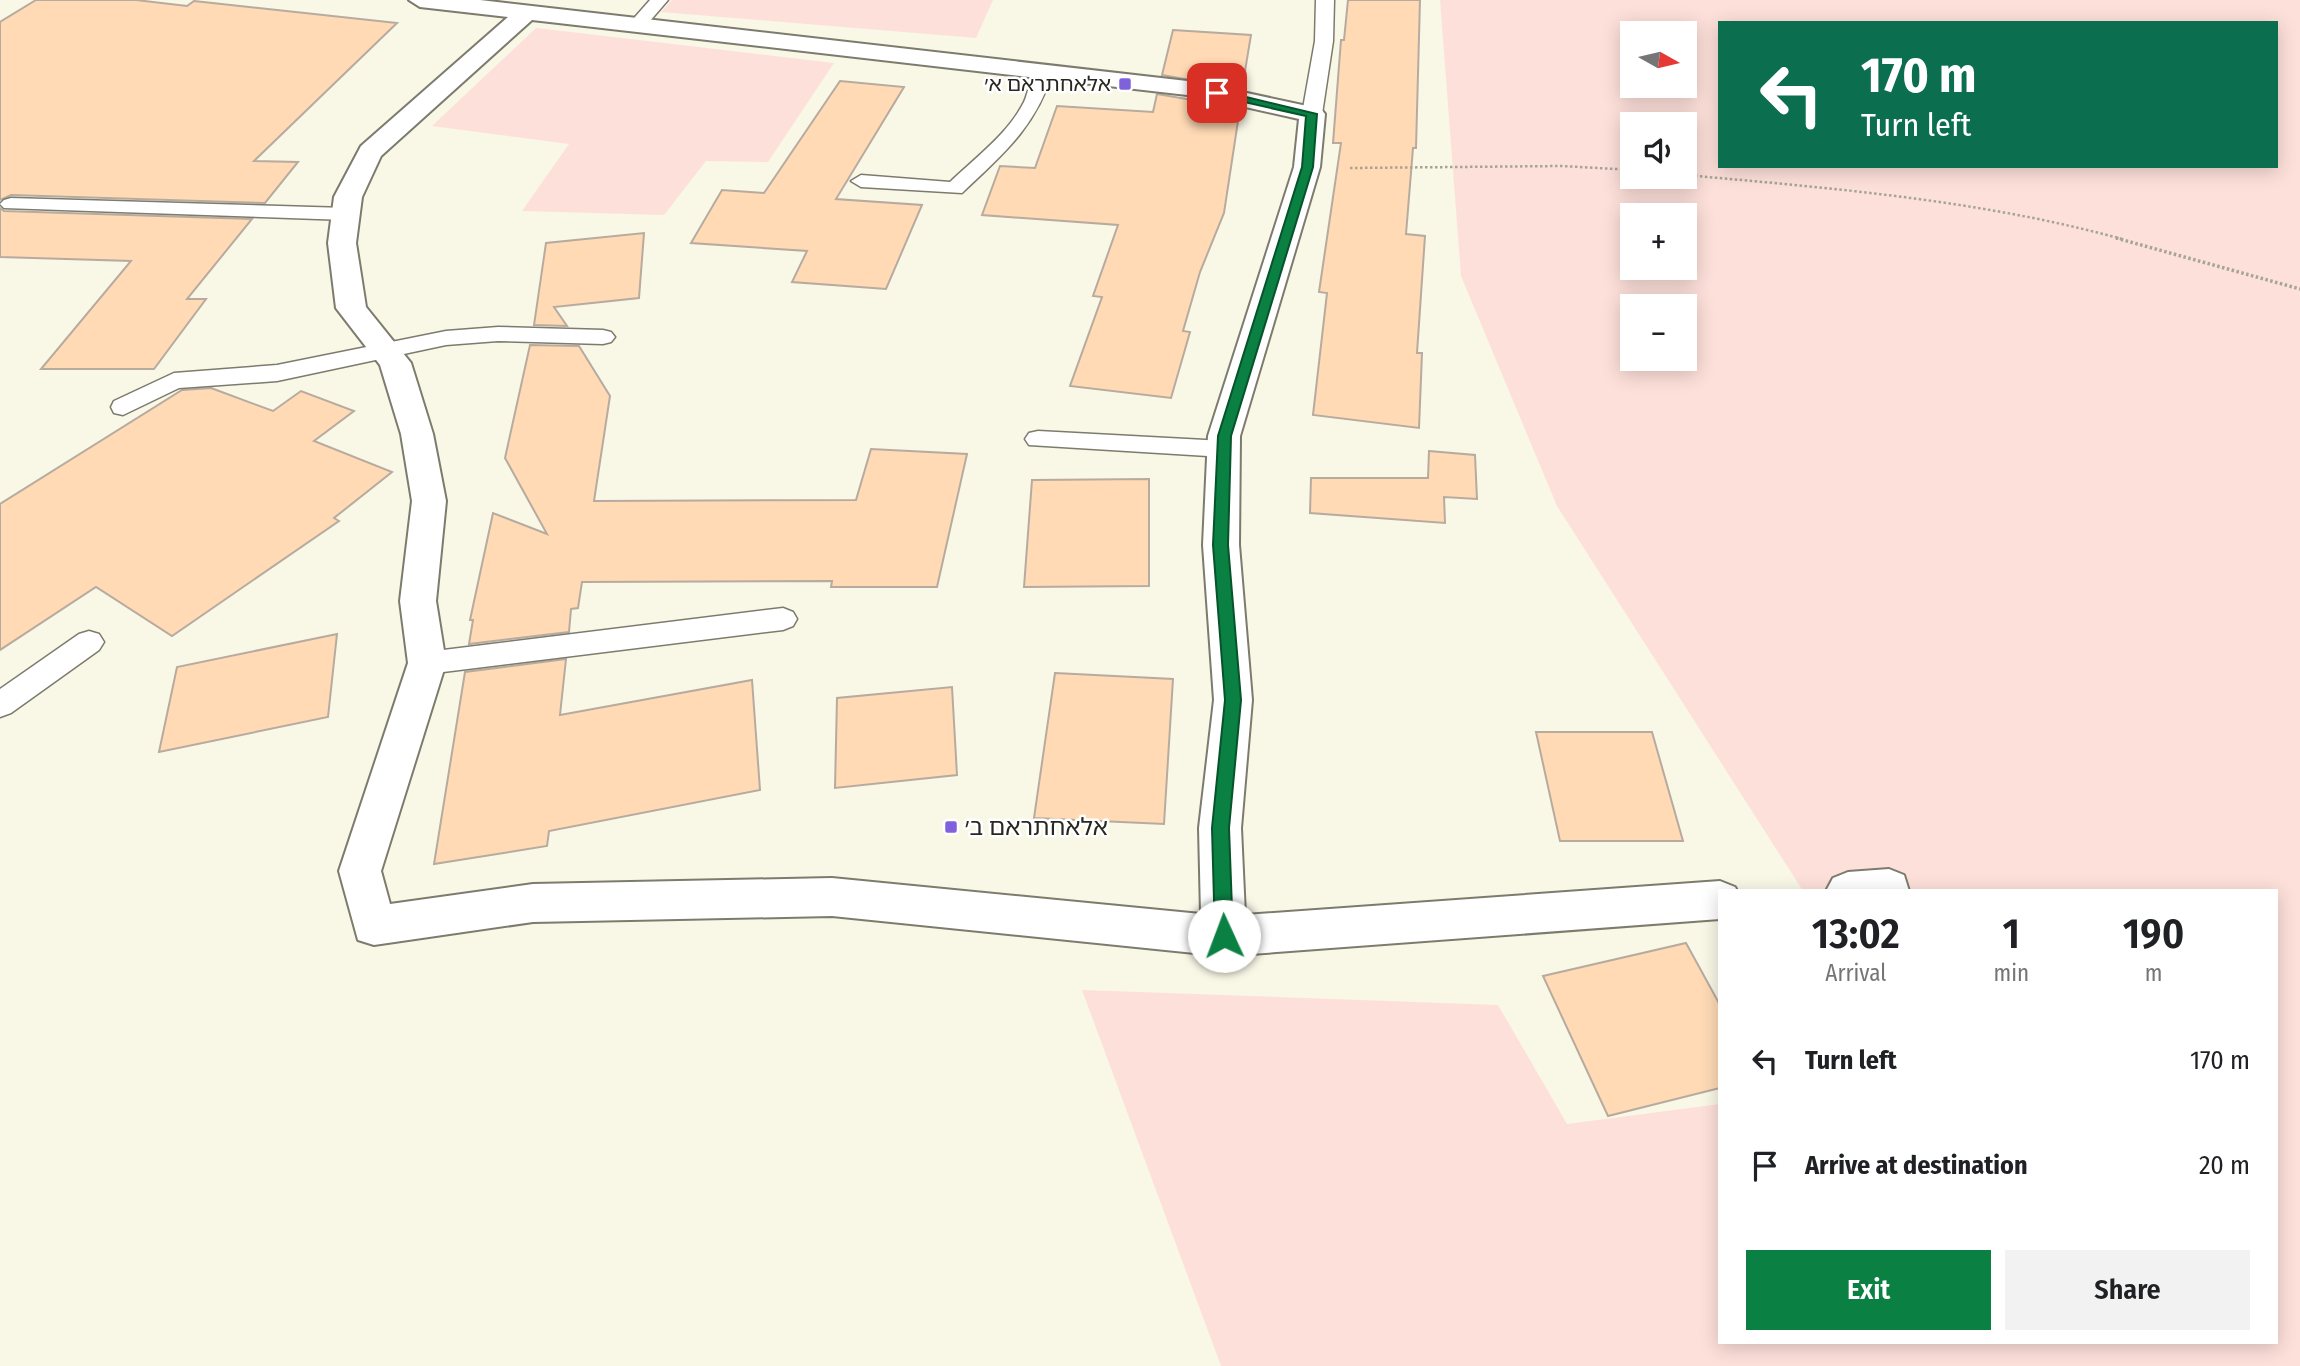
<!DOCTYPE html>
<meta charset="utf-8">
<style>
:root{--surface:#fff;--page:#f2f2f2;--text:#202124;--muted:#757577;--accent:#0b8043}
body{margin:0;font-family:"Fira Sans Condensed","Noto Sans Hebrew",sans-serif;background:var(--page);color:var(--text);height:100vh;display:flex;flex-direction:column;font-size:26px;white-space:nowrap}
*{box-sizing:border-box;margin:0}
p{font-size:23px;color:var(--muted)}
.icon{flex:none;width:38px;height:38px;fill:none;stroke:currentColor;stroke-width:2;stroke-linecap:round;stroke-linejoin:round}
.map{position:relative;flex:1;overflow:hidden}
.panel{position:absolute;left:1718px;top:889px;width:560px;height:455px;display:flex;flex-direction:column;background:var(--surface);border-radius:0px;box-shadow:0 4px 18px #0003}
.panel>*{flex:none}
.guide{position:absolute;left:1718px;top:21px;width:560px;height:147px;border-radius:0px;box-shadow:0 4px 18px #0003;background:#0b6e4f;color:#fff;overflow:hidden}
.needle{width:46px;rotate:98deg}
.fabs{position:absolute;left:1620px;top:21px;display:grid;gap:14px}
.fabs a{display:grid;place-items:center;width:77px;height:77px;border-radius:0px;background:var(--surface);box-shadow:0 4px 18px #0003;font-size:35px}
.pin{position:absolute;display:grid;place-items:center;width:60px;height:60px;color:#fff;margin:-30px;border-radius:14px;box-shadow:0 4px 10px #0006}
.me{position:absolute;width:77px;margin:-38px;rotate:358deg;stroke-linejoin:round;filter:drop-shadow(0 0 5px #0008)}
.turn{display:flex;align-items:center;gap:24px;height:147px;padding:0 28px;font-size:32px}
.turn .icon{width:91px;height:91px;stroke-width:2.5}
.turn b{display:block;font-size:49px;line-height:60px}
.eta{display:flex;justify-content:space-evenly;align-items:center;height:119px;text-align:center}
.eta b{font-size:42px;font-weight:600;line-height:49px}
.cta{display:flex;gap:14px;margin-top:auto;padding:14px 28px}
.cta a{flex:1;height:80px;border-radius:0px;background:var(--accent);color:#fff;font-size:28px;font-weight:600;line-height:80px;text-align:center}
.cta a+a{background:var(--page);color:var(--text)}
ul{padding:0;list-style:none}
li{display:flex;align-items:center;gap:21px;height:105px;padding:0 28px}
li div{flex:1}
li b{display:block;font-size:26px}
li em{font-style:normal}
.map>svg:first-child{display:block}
.green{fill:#fee0da;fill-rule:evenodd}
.building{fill:#ffdab5;stroke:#b7ab9f;stroke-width:2}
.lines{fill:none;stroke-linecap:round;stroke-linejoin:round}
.lane-casing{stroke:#7d7b6d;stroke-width:3}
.street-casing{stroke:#7d7b6d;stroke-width:4}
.path-far1{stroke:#a5a497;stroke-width:2.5;stroke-dasharray:2.5 2.5;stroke-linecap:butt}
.path{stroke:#a5a497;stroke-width:3.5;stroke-dasharray:2.5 2.5;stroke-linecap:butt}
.lane{fill:#fff;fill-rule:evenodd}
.street{fill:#fff;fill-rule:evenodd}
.route{fill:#0b8043;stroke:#07532c;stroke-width:2}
.poi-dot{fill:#8061dc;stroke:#fff;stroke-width:2.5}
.labels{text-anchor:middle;stroke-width:5;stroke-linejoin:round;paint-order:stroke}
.far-poi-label{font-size:21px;fill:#282721;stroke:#fff;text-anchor:end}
.poi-label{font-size:24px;fill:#282721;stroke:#fff;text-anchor:start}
</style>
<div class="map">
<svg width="2300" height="1366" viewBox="0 0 2300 1366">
<rect width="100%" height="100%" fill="#f9f7e6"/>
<g class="green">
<polygon points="672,0 993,0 976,38 661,12"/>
<path d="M1440,0H2300V1366H1221L1082,990L1498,1005L1567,1124L1720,1104V1342H2277V891H1803L1557,506L1461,276ZM1720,23H2277V166H1720ZM1633,33H1685V86H1633ZM1633,124H1685V177H1633ZM1633,215H1685V268H1633ZM1633,306H1685V359H1633Z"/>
<polygon points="536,28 537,28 834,63 768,162 706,161 664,215 522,211 569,144 432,126"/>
</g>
<g class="building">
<polygon points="36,0 136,0 187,6 194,1 397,23 254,161 298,162 265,203 11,195 0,200 0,22"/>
<polygon points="1348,0 1420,0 1416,148 1413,148 1406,234 1425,236 1417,353 1422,353 1419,428 1313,415 1327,293 1319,292 1341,143 1333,143 1341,40 1344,40"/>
<polygon points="1173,30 1251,35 1242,89 1162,75"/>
<polygon points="840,81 904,87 836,199 922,205 886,289 792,282 807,251 691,243 722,190 764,193"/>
<polygon points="1157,94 1240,108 1224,213 1200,272 1183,331 1190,332 1171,398 1070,386 1102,297 1093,296 1118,225 982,215 1000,166 1035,168 1057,106 1153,112"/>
<polygon points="0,208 4,211 252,219 187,299 206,299 154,369 41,369 131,261 0,257"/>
<polygon points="644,233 639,298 554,307 567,326 534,325 546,243"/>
<polygon points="530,345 579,346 610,396 594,501 856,500 871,449 967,454 937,587 831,587 832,581 582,582 578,608 571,609 569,632 469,644 473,620 470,620 493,513 547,534 505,458"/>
<polygon points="211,388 273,411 301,391 354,411 314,441 392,472 334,518 339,521 172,636 96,587 0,650 0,504 182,390"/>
<polygon points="1429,451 1475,455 1477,499 1444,497 1445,523 1310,513 1311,478 1428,478"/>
<polygon points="1149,479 1149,586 1024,587 1032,480"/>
<polygon points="337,634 328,717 159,752 177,667"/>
<polygon points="566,659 560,715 752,680 760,790 549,831 547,846 434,864 465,672"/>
<polygon points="1055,673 1173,679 1164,824 1034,818"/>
<polygon points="952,687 957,775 835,788 837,698"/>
<polygon points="1536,732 1652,732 1683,841 1560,841"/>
<polygon points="1686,943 1720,1005 1720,1088 1608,1116 1543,976"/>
</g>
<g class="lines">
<g class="lane-casing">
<g id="lane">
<polygon points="650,0 668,0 643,29 631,29 628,25"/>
<polygon points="1316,0 1334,0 1333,41 1322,114 1312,120 1302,114 1315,41"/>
<path d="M1044,66L1053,72C1034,129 1004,153 962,193L861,187L851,181L861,175L950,182C975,158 1008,134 1024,102C1030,90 1029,70 1044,66Z"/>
<polygon points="11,198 346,208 357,214 346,220 4,208 0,204 4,200"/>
<polygon points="498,327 603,330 611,332 615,337 611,342 603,344 498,341 446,345 277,381 179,388 123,415 114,413 111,407 114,401 174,373 277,365 446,331"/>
<polygon points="1038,431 1224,441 1233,443 1237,449 1233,455 1224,457 1029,445 1025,439 1029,433"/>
<polygon points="783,608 793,612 797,619 793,626 783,630 427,674 417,671 412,663 417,655 427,652"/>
<polygon points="89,631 99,634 104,642 99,650 11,713 0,717 0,689 79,634"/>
</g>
</g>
<g class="street-casing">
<g id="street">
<path d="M409,0H480L1196,82L1321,109L1325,114L1320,167L1240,436L1239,545L1252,700L1241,828L1245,915L1720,881L1735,887L1737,891H1720V919L1224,956L832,916L533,922L374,945L358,940L339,871L408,663L400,601L412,501L401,434L380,365L336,308L328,243L334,197L361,146L508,17L420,7ZM532,20L1196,96L1299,119L1294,167L1208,436L1203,545L1214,700L1199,828L1201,914L832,878L533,884L390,904L381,871L446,663L436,601L446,501L433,434L411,363L366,307L356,243L362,197L381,156Z"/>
<polygon points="1889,869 1904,875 1909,891 1826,891 1833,878 1848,872"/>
</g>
</g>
<g class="path-far1">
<polyline points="1350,168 1562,166 1633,170"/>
<path d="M1685,175C1831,188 1980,200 2122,239"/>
</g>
<polyline class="path" points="2116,238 2300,289"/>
<use href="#lane" class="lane"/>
<use href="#street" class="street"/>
</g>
<polygon class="route" points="1217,90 1317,114 1313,167 1231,436 1228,545 1241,700 1229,828 1233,936 1230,942 1224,944 1217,942 1215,936 1212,828 1225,700 1213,545 1218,436 1302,167 1306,116 1213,95 1213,91"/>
<g class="poi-dot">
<rect x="1118" y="77" width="14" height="14" rx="3.5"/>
<rect x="944" y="820" width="14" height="14" rx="3.5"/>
</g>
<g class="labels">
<g class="far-poi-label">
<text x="1111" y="91">אלאחתראם א׳</text>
</g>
<g class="poi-label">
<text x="965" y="835">אלאחתראם ב׳</text>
</g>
</g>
</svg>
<div class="fabs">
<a><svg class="needle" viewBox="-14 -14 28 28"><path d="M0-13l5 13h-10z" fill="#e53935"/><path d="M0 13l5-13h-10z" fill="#757577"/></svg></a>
<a><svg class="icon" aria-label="sound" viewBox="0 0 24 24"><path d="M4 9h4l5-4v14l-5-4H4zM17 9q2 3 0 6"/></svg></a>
<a>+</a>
<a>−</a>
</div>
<div class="pin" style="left:1217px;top:93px;background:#d93025"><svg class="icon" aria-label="arrive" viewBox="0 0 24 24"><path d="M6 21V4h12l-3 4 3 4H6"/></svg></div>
<svg class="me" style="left:1224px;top:936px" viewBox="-20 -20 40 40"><circle r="19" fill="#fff"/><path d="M0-13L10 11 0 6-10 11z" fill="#0b8043"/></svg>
<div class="guide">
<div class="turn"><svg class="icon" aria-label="left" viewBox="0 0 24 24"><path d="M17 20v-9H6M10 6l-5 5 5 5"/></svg><div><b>170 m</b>Turn left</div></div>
</div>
<section class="panel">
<div class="eta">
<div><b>13:02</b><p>Arrival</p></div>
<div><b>1</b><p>min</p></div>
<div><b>190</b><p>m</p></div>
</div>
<ul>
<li><svg class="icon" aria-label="left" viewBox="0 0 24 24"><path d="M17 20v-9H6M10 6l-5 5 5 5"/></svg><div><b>Turn left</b></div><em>170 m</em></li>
<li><svg class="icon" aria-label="arrive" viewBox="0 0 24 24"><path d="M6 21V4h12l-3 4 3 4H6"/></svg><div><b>Arrive at destination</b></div><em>20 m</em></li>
</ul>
<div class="cta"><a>Exit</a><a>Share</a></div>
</section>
</div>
